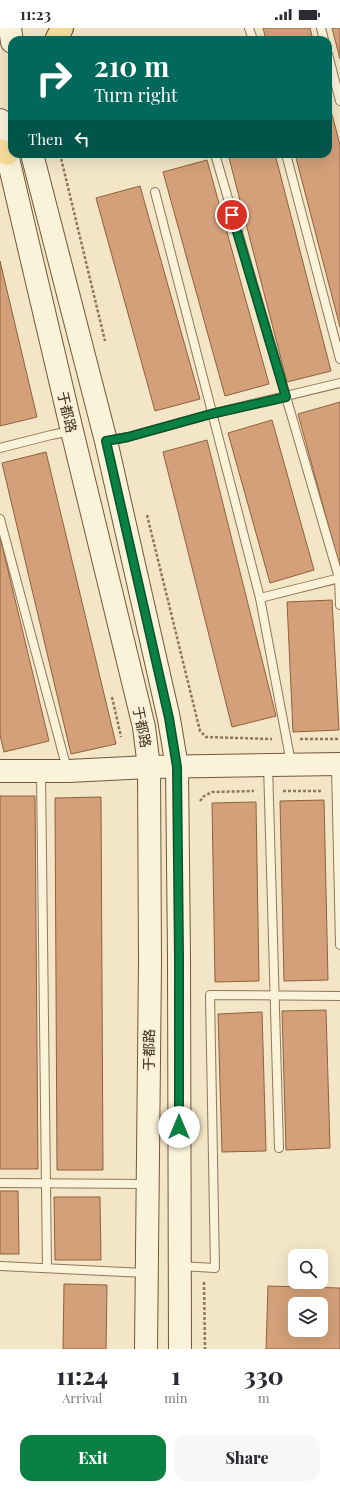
<!DOCTYPE html>
<meta charset="utf-8">
<style>
:root{--surface:#fff;--page:#f7f7f7;--text:#2b2b33;--muted:#7c7c81;--accent:#0b8043}
body{margin:0;font-family:"Playfair Display","Noto Sans SC",serif;background:var(--page);color:var(--text);height:100vh;display:flex;flex-direction:column;font-size:15px;white-space:nowrap}
*{box-sizing:border-box;margin:0}
p{font-size:13px;color:var(--muted)}
.icon{flex:none;width:22px;height:22px;fill:none;stroke:currentColor;stroke-width:2;stroke-linecap:round;stroke-linejoin:round}
.map{position:relative;height:1321px;overflow:hidden}
.panel{display:flex;flex-direction:column;background:var(--surface);flex:1}
.panel>*{flex:none}
.hud{position:absolute;left:8px;top:8px;width:324px;height:122px;border-radius:12px;box-shadow:0 4px 16px #0002;background:#00695c;color:#fff;overflow:hidden}
.buttons{position:absolute;left:288px;top:1221px;display:grid;gap:8px}
.buttons a{display:grid;place-items:center;width:40px;height:40px;border-radius:8px;background:var(--surface);box-shadow:0 4px 16px #0002;font-size:20px}
.pin{position:absolute;display:grid;place-items:center;width:34px;height:34px;color:#fff;margin:-17px;border:2px solid #fff;border-radius:50%;box-shadow:0 1px 4px #0007}
.me{position:absolute;width:44px;margin:-22px;rotate:0deg;stroke-linejoin:round;filter:drop-shadow(0 0 3px #0008)}
.turn{display:flex;align-items:center;gap:14px;height:84px;padding:0 20px;font-size:18px}
.turn .icon{width:52px;height:52px;stroke-width:2.5}
.turn b{display:block;font-size:28px;line-height:34px}
.then{display:flex;align-items:center;height:38px;padding:0 20px;background:#0003;gap:8px;font-size:15px}
.eta{display:flex;justify-content:space-evenly;align-items:center;height:68px;text-align:center}
.eta b{font-size:24px;font-weight:800;line-height:28px}
.cta{display:flex;gap:8px;margin-top:auto;padding:8px 20px}
.cta a{flex:1;height:46px;border-radius:12px;background:var(--accent);color:#fff;font-size:16px;font-weight:800;line-height:46px;text-align:center}
.cta a+a{background:var(--page);color:var(--text)}
.status{display:flex;justify-content:space-between;align-items:center;height:28px;padding:0 20px;background:var(--surface);direction:ltr}
.status svg{height:11px;fill:currentColor}
.map>svg:first-child{display:block}
.building{fill:#d3a079;stroke:#90603d;fill-rule:evenodd}
.lines{fill:none;stroke-linecap:round;stroke-linejoin:round}
.lane-casing{stroke:#8f775a;stroke-width:10}
.secondary-casing{stroke:#71583d;stroke-width:24}
.primary-casing{stroke:#5d452e;stroke-width:24}
.path{stroke:#8f775a;stroke-width:2.5;stroke-dasharray:3 2;stroke-linecap:butt}
.lane{stroke:#fbf2da;stroke-width:8}
.secondary{stroke:#fbf2da;stroke-width:22}
.primary{stroke:#f7dc9c;stroke-width:22}
.route-casing{stroke:#07532c;stroke-width:10}
.route{stroke:#0b8043;stroke-width:7}
.labels{text-anchor:middle;stroke-width:3.5;stroke-linejoin:round;paint-order:stroke}
.street-label{font-size:14px;fill:#3e2f1f;stroke:#f8efd6}
</style>
<div class="status"><b>11:23</b><svg viewBox="0 0 49 12"><path d="M0 12V9h3v3zM5 12V6h3v6zM10 12V3h3v9zM15 12V0h3v12zM26 1h20v11H26zM47 4h2v5h-2z"/></svg></div>
<div class="map">
<svg width="340" height="1321" viewBox="0 0 340 1321">
<rect width="100%" height="100%" fill="#f2e6c6"/>
<g class="building">
<polygon points="263,0 310,0 313,12 266,12"/>
<polygon points="332,0 340,0 340,31"/>
<polygon points="328,71 340,117 340,299 295,126 328,126"/>
<polygon points="228,126 275,126 331,343 287,354"/>
<polygon points="207,132 269,356 225,368 163,144"/>
<polygon points="140,158 200,371 155,383 96,170"/>
<polygon points="0,233 37,389 0,398"/>
<polygon points="340,374 340,536 339,536 298,386"/>
<polygon points="272,392 314,542 270,555 228,405"/>
<polygon points="207,412 276,688 232,699 163,424"/>
<polygon points="46,424 116,716 71,726 2,435"/>
<polygon points="0,509 49,713 4,724 0,707"/>
<polygon points="332,572 339,702 293,704 287,574"/>
<polygon points="0,768 35,768 38,1141 0,1141"/>
<polygon points="101,769 103,1142 57,1142 55,770"/>
<polygon points="324,772 328,952 284,953 280,773"/>
<polygon points="256,774 259,953 215,954 212,775"/>
<polygon points="326,982 330,1120 286,1122 282,983"/>
<polygon points="262,984 266,1123 222,1124 218,986"/>
<polygon points="0,1163 18,1163 19,1226 0,1226"/>
<polygon points="54,1169 100,1169 101,1232 55,1232"/>
<polygon points="64,1256 107,1257 106,1321 63,1321"/>
<path d="M268,1258L340,1260V1321H266ZM295,1276H321V1302H295Z"/>
</g>
<g class="lines">
<g class="lane-casing">
<g id="lane">
<polyline points="249,0 253,12"/>
<polyline points="321,0 324,12"/>
<polyline points="328,26 340,73"/>
<polyline points="215,126 339,550 340,577"/>
<polyline points="286,126 340,331"/>
<polyline points="155,164 260,570 291,735"/>
<polyline points="107,413 128,409 211,386 340,355"/>
<polyline points="0,420 51,407 71,403"/>
<polyline points="0,491 67,741"/>
<polyline points="260,570 340,550"/>
<polyline points="268,737 279,1120"/>
<polyline points="336,738 340,917"/>
<polyline points="41,745 47,1240"/>
<polyline points="0,1155 147,1156"/>
<polyline points="0,1238 145,1245"/>
<polyline points="180,1238 215,1240 210,967 340,968"/>
</g>
</g>
<g class="secondary-casing">
<g id="secondary">
<polyline points="10,0 12,14"/>
<polyline points="0,92 7,126 72,403 144,699 149,739 150,934 146,1321"/>
<polyline points="32,126 106,413 169,691 177,739 179,929 180,1321"/>
<polyline points="0,743 68,743 149,739 340,736"/>
</g>
</g>
<g class="primary-casing">
<g id="primary">
<polyline points="56,12 62,0"/>
<polyline points="0,122 7,126"/>
</g>
</g>
<g class="path">
<polyline points="60,126 105,313"/>
<polyline points="147,487 200,703 206,709 272,711"/>
<polyline points="112,669 121,709"/>
<polyline points="300,711 340,711"/>
<polyline points="283,763 322,763"/>
<polyline points="200,773 204,768 212,764 254,763"/>
<polyline points="204,1254 205,1321"/>
</g>
<use href="#lane" class="lane"/>
<use href="#secondary" class="secondary"/>
<use href="#primary" class="primary"/>
</g>
<g class="lines">
<g class="route-casing">
<polyline id="route" points="179,1099 179,929 177,739 169,690 106,413 128,409 211,386 286,369 232,187"/>
</g>
<use href="#route" class="route"/>
</g>
<g class="labels">
<g class="street-label">
<text transform="translate(67 384) rotate(77)" y="5">于都路</text>
<text transform="translate(142 699) rotate(79)" y="5">于都路</text>
<text transform="translate(149 1022) rotate(-89)" y="5">于都路</text>
</g>
</g>
</svg>
<div class="buttons">
<a><svg class="icon" aria-label="search" viewBox="0 0 24 24"><circle cx="10" cy="10" r="6"/><path d="M15 15l6 6"/></svg></a>
<a><svg class="icon" aria-label="layers" viewBox="0 0 24 24"><path d="M12 4l9 5-9 5-9-5zM3 14l9 5 9-5"/></svg></a>
</div>
<div class="pin" style="left:232px;top:187px;background:#d93025"><svg class="icon" aria-label="arrive" viewBox="0 0 24 24"><path d="M6 21V4h12l-3 4 3 4H6"/></svg></div>
<svg class="me" style="left:179px;top:1099px" viewBox="-20 -20 40 40"><circle r="19" fill="#fff"/><path d="M0-13L10 11 0 6-10 11z" fill="#0b8043"/></svg>
<div class="hud">
<div class="turn"><svg class="icon" aria-label="right" viewBox="0 0 24 24"><path d="M7 20v-9h11M14 6l5 5-5 5"/></svg><div><b>210 m</b>Turn right</div></div>
<div class="then">Then<svg class="icon" aria-label="left" viewBox="0 0 24 24"><path d="M17 20v-9H6M10 6l-5 5 5 5"/></svg></div>
</div>
</div>
<section class="panel">
<div class="eta">
<div><b>11:24</b><p>Arrival</p></div>
<div><b>1</b><p>min</p></div>
<div><b>330</b><p>m</p></div>
</div>
<div class="cta"><a>Exit</a><a>Share</a></div>
</section>
